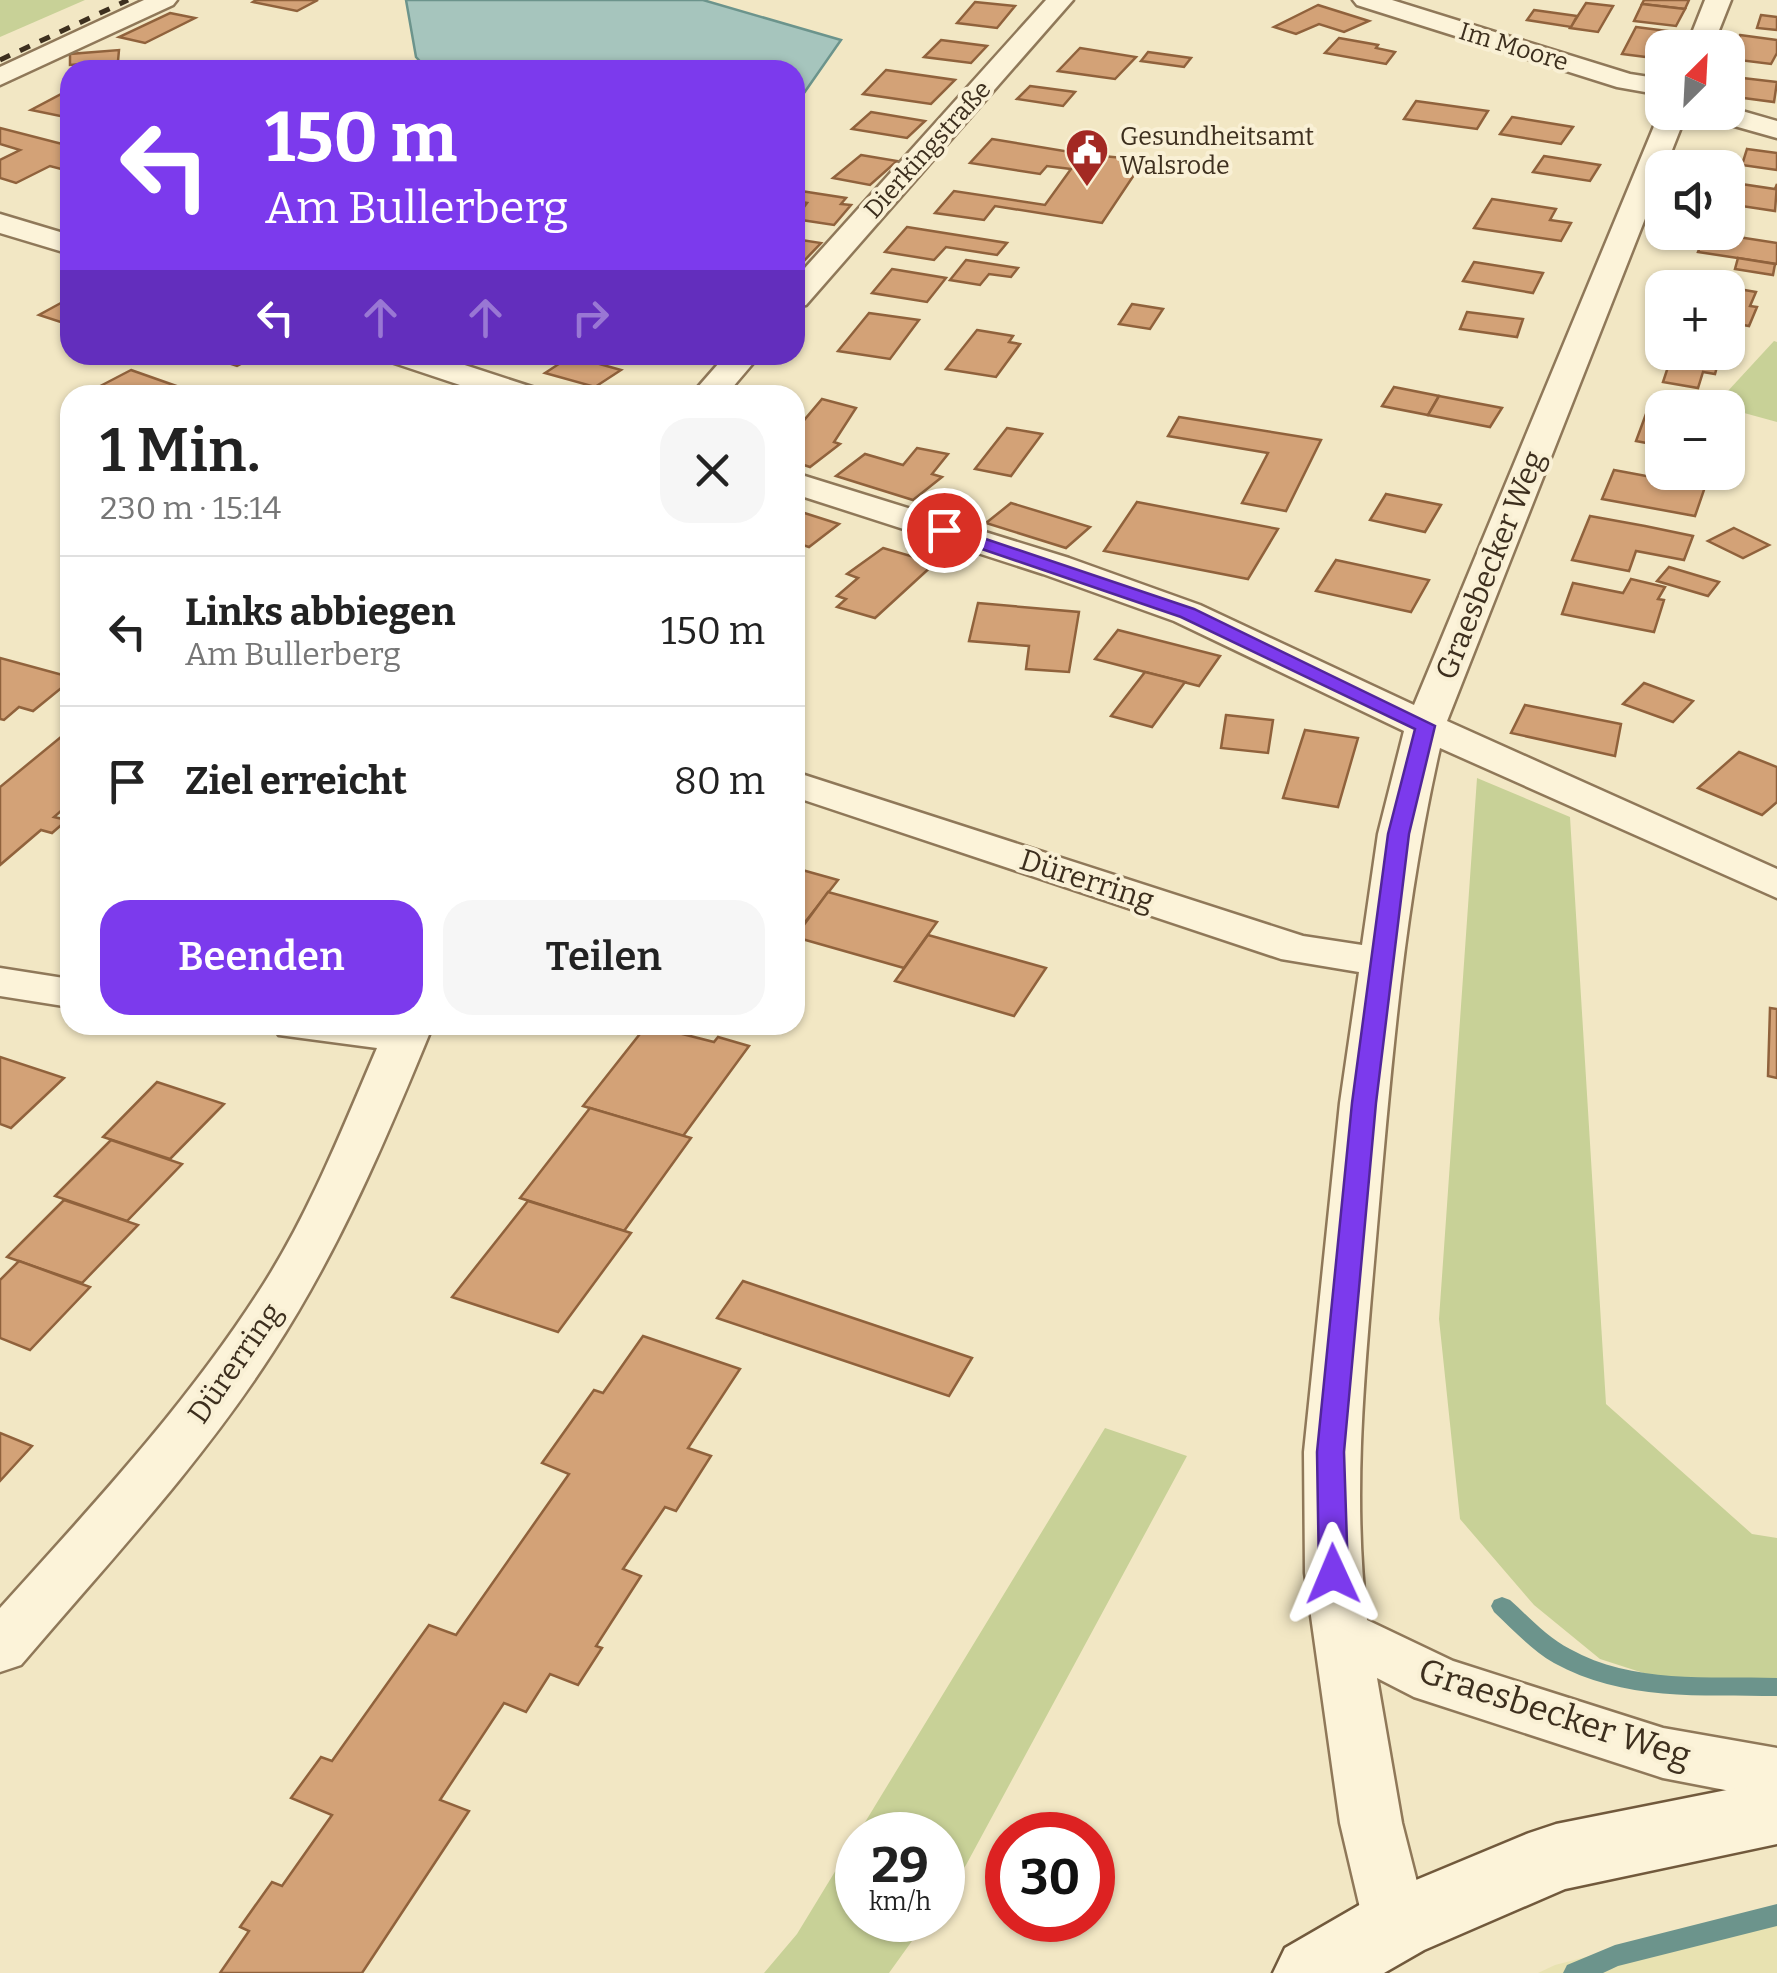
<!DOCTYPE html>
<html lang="de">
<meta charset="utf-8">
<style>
:root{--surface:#fff;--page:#f6f6f6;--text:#222;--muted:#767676;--line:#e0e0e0;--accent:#7c3aed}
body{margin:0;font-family:Bitter,serif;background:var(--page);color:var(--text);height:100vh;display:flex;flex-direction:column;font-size:38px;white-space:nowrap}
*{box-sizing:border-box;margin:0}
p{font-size:32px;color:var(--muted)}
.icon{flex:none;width:55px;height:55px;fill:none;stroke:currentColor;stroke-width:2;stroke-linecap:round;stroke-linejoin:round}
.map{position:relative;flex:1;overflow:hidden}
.sheet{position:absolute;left:60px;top:385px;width:745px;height:650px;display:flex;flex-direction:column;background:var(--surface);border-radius:30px;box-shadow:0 2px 8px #0004}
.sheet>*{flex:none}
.guide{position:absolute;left:60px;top:60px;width:745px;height:305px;border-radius:30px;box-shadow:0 2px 8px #0004;background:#7c3aed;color:#fff;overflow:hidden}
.needle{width:65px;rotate:24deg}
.tools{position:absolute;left:1645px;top:30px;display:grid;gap:20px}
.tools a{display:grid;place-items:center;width:100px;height:100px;border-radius:20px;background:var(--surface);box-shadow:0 2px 8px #0004;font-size:50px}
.speed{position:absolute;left:835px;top:1812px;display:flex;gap:20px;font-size:50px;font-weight:700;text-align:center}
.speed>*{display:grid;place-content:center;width:130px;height:130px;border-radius:50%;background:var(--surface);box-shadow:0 2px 8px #0004;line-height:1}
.speed small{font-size:25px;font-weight:400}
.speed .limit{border:15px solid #d22;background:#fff;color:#111}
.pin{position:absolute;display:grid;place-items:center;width:85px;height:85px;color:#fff;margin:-42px;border:5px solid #fff;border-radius:50%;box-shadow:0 2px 10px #0007}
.me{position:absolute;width:110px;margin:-55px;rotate:359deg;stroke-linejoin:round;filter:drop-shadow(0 0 8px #0008)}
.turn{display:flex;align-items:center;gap:35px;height:210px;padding:0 40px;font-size:45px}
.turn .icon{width:130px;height:130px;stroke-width:2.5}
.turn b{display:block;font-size:70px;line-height:85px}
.lanes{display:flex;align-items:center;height:95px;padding:0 40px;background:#0003;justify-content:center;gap:50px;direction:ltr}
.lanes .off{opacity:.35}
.round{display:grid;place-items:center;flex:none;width:105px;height:105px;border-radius:30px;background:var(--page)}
.overview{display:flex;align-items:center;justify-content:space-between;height:170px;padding:0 40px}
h1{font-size:60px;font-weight:600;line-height:75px}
.primary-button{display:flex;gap:20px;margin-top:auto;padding:20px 40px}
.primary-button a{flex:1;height:115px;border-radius:30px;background:var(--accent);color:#fff;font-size:40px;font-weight:600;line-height:115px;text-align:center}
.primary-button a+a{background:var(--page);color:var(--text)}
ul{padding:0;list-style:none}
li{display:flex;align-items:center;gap:30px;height:150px;padding:0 40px;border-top:2px solid var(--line)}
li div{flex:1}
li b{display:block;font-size:38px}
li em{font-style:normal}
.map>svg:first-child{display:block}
.farmland{fill:#e8e2b1}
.green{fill:#c8d197}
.water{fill:#a6c5bd;stroke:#6c948c;stroke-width:2.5}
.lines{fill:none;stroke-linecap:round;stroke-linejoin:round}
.stream{fill:#6c948c;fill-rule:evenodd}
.building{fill:#d3a277;stroke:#90623c;stroke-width:2.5}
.street-casing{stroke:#8f7859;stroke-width:5}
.secondary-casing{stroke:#71593c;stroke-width:5}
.street{fill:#fcf3d9;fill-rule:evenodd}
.secondary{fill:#fcf3d9;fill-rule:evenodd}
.rail{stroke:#3d2f1e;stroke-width:5;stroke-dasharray:11 11;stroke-linecap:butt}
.route{fill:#7c3aed;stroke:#51269a;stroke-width:2.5}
.labels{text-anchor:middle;stroke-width:8;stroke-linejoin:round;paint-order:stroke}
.far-street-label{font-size:25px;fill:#3d2f1e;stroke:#f9f0d5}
.far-poi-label{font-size:25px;fill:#3d2f1e;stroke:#f9f0d5;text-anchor:start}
.street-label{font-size:30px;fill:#3d2f1e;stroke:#f9f0d5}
.near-street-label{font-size:35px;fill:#3d2f1e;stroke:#f9f0d5}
</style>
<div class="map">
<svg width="1777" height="1973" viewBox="0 0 1777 1973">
<rect width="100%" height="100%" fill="#f2e7c4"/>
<polygon class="farmland" points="1777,1908 1777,1973 1538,1973 1555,1965"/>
<g class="green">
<polygon points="0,0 85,0 0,37"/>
<polygon points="1774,341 1777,342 1777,422 1715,405"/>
<polygon points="1477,778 1570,817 1606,1404 1752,1534 1777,1538 1777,1683 1659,1678 1600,1659 1534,1605 1460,1519 1439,1319"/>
<polygon points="1105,1428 1187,1456 966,1865 943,1897 942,1835 858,1835 858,1920 927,1920 889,1973 764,1973 797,1934"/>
</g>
<polygon class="water" points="406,0 703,0 841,40 795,106 795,70 428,70 416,57"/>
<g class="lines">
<g class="stream">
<path d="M1502,1597L1510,1600C1529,1617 1547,1637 1570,1649C1632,1684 1709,1676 1777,1678V1696C1702,1695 1622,1701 1554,1663C1532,1650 1513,1630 1494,1612L1491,1606L1494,1600Z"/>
<polygon points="1777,1904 1777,1926 1618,1966 1603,1973 1563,1973 1567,1965 1615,1945"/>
</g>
</g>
<g class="building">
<polygon points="256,0 318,0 297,11 253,2"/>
<polygon points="1644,0 1689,0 1685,9 1642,4"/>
<polygon points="975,2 1015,6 997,28 957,23"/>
<polygon points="1586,3 1613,6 1598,32 1570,28"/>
<polygon points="1642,4 1685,9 1676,26 1634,21"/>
<polygon points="1318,5 1369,21 1344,32 1319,24 1296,34 1274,27"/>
<polygon points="1534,10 1577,16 1571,27 1527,20"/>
<polygon points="170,13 195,18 145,43 119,37"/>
<polygon points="1761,15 1777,17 1777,30 1757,28"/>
<polygon points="1636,27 1675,32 1668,48 1662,48 1662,59 1622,54"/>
<polygon points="1740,35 1777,40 1777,53 1771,64 1731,59"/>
<polygon points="1339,38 1378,45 1376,48 1395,52 1386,64 1325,53"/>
<polygon points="941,40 987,46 971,63 924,57"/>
<polygon points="1080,48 1136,57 1115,79 1058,71"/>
<polygon points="119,50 118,61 70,65 70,54"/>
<polygon points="1148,52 1191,58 1184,67 1141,61"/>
<polygon points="886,70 955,80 931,104 863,94"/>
<polygon points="1734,77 1777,82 1774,102 1728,96"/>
<polygon points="1030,86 1075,92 1063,106 1017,99"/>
<polygon points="70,90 70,118 31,110 67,91"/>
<polygon points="1416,101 1488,111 1477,129 1404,119"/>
<polygon points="871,112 925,121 907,138 852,129"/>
<polygon points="1512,117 1573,127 1561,144 1500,134"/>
<polygon points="0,128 70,146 70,165 61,169 50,166 16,183 0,178 0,160 20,150 0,144"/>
<polygon points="992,139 1082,154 1144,160 1102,223 995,206 984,220 935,213 954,191 1045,205 1071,169 1047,166 1040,174 970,163"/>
<polygon points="1747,149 1777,153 1777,170 1742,165"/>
<polygon points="861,155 897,161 870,185 833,178"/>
<polygon points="1544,156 1600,165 1590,181 1533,172"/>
<polygon points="1728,182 1775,189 1777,184 1775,211 1728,204"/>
<polygon points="801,191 846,198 841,204 851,205 834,225 795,219 807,203 795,201"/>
<polygon points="1492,199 1556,209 1550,220 1571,223 1561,241 1474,228"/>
<polygon points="907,227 1007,243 997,255 946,247 934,260 885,252"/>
<polygon points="1706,232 1777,243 1777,264 1698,252"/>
<polygon points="795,239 821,243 801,264 795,264"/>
<polygon points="1738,258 1775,264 1773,275 1735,269"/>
<polygon points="966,260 1018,268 1011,277 989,274 980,285 950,280"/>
<polygon points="1474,262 1543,273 1533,293 1463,281"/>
<polygon points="892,269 946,278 927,302 872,293"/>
<polygon points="1692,281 1756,292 1750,306 1757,307 1749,326 1732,323 1728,333 1728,288 1689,288"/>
<polygon points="70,298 70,325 39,315"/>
<polygon points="1132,304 1163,309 1150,329 1119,324"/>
<polygon points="1467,312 1523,319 1517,337 1460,329"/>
<polygon points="869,313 919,320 890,359 838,351"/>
<polygon points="977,330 1013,336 1009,342 1020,344 996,377 946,369"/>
<polygon points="1663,352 1721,352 1715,374 1703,372 1698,388 1663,382 1668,367 1659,366"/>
<polygon points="204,355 258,355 237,366"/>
<polygon points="571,356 621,370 595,387 545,373"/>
<polygon points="131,370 202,395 83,395"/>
<polygon points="1394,387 1439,396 1428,415 1382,406"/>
<polygon points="1439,396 1502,408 1490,427 1428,415"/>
<polygon points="822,399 856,408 834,442 840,444 810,467 795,462 795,431"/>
<polygon points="1646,414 1662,417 1662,446 1636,441"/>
<polygon points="1179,417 1321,440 1286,511 1242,503 1268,453 1168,436"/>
<polygon points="1007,428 1042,434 1011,476 975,469"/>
<polygon points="917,448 948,454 932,474 942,477 913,500 836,476 865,454 903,465"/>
<polygon points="1614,470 1705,487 1695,516 1602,499"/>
<polygon points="1386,494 1441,505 1425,532 1370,520"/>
<polygon points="1137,502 1278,529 1248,579 1104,551"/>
<polygon points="1011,503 1090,527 1066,548 986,523"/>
<polygon points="795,510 839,524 809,547 803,545 795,570"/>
<polygon points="1590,516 1645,526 1693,536 1684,560 1636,551 1629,571 1572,560"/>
<polygon points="1734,528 1769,545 1743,558 1708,541"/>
<polygon points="883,548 935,563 875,618 837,607 846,599 837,596 858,578 847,574"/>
<polygon points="1336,560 1429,580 1411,612 1316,591"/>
<polygon points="1669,567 1719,582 1708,596 1657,581"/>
<polygon points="1631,579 1665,587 1658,599 1664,600 1654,632 1562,614 1573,583 1623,593"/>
<polygon points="978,603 1079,612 1069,672 1026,669 1029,646 969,641"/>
<polygon points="1118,630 1220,656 1199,686 1095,659"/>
<polygon points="0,658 70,677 70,681 33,711 19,707 4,720 0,719"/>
<polygon points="1145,672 1185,682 1152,727 1111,716"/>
<polygon points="1644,683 1693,701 1673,722 1623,704"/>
<polygon points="1525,705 1621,724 1615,756 1511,733"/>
<polygon points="1226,715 1273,720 1268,753 1221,748"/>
<polygon points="1305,730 1358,738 1338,807 1283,798"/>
<polygon points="67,732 70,803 54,817 67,820 52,833 41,830 0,865 0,787"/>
<polygon points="1739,752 1777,767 1777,802 1762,815 1698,788"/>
<polygon points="795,868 838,880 802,926 795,924"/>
<polygon points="828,892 937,922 904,968 795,937"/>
<polygon points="928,935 1046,968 1014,1016 895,981"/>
<polygon points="1770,1008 1777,1009 1777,1078 1768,1076"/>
<polygon points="647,1025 714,1042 718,1037 749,1046 683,1136 583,1106"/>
<polygon points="0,1057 64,1078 11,1128 0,1124"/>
<polygon points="157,1082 224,1104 170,1159 103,1137"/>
<polygon points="590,1108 691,1138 624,1231 520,1198"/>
<polygon points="111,1140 182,1164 127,1221 55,1196"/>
<polygon points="64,1200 138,1225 82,1283 7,1257"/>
<polygon points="528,1201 631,1233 558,1332 452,1297"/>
<polygon points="19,1261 90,1287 30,1350 0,1338 0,1280"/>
<polygon points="743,1281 972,1358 949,1396 717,1318"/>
<polygon points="643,1336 740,1369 688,1448 711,1456 676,1511 665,1507 623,1569 641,1576 596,1646 602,1648 578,1685 550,1674 526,1712 504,1703 440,1800 469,1811 362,1973 220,1973 249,1931 240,1927 272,1882 282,1886 332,1815 291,1798 321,1757 332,1761 429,1625 456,1635 569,1474 542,1463 594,1390 603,1393"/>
<polygon points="0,1433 32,1446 0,1481"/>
</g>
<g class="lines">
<g class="street-casing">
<g id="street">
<polygon points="144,0 177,0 173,5 0,85 0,67"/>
<polygon points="1046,0 1073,0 806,305 795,307 795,279"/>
<polygon points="1353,0 1392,0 1630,74 1662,79 1662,95 1617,87 1357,5"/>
<polygon points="1705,0 1731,0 1712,48 1686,48"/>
<path d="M1662,107V112H1687L1447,721L1777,869V898L1440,748C1404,905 1391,1067 1377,1227C1366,1359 1351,1488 1367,1620L1453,1661L1663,1728L1777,1748V1800L1663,1778L1414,1697L1377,1678L1402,1823L1428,1925L1419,1945L1396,1953L1373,1945L1364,1925L1340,1823L1305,1573L1304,1452L1340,1103L1359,972L1281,959L795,797V772L1303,936L1362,945L1378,834L1404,731L1174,621L1043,574L795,494V473L1069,558L1200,605L1414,705Z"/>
<polygon points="1728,107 1777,121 1777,138 1706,118 1703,112 1728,112"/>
<polygon points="0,214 70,235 70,254 0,233"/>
<polygon points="386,355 434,355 535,388 540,395 490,395 391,362"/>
<polygon points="726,355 760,355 726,395 691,395"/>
<polygon points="0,968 70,979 70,1007 0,996"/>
<path d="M272,1025H433C387,1137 340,1249 273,1352C201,1464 108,1563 21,1665L0,1672V1608C94,1504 190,1401 265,1282C311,1209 343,1127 377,1048L279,1035Z"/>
</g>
</g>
<g class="secondary-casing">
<polygon id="secondary" points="1777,1780 1777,1844 1565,1889 1424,1950 1384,1973 1273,1973 1285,1948 1368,1900 1529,1833 1556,1824"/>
</g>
<use href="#street" class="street"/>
<use href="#secondary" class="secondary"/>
<polyline class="rail" points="0,60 128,0"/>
</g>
<polygon class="route" points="944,525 1194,609 1435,726 1409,834 1376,1103 1344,1452 1348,1574 1343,1582 1333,1585 1323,1582 1319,1574 1317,1452 1352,1103 1388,834 1415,729 1181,617 938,534 938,527"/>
<defs>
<g id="civic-pin" transform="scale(2.25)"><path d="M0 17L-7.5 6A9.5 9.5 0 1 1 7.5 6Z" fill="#a32923" stroke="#f9f0d5"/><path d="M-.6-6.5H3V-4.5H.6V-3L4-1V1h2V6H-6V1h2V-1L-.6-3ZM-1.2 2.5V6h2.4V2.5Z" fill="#fff"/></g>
</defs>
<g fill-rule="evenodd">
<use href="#civic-pin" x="1087" y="150"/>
</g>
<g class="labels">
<g class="far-street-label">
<text transform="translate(1514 46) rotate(17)" y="9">Im Moore</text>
<text transform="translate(927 149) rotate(-48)" y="9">Dierkingstraße</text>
</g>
<g class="far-poi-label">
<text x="1120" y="145">Gesundheitsamt<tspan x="1120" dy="29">Walsrode</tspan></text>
</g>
<g class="street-label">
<text transform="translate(1490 565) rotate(-68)" y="10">Graesbecker Weg</text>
<text transform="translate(1087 880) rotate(18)" y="10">Dürerring</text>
<text transform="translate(235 1363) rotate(-55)" y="10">Dürerring</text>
</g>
<g class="near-street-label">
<text transform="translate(1555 1713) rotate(18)" y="12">Graesbecker Weg</text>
</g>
</g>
</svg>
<div class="tools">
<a><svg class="needle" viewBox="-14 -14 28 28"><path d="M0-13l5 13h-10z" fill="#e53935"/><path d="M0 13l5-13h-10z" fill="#767676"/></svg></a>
<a><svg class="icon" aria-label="sound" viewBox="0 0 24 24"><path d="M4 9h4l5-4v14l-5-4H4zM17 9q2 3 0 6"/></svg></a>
<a>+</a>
<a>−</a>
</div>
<div class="speed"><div>29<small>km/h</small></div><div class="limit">30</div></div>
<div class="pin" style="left:944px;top:530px;background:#d93025"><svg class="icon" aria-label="arrive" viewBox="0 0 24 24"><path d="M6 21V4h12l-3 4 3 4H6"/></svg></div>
<svg class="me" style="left:1333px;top:1574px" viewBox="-20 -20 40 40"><path d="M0-17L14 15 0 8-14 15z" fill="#7c3aed" stroke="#fff" stroke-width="4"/></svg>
<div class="guide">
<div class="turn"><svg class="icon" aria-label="left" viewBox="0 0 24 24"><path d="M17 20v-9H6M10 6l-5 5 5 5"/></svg><div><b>150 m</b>Am Bullerberg</div></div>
<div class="lanes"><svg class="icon" aria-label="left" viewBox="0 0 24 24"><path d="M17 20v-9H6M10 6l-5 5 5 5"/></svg><svg class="icon off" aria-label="ahead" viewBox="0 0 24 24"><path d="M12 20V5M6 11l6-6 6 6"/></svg><svg class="icon off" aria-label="ahead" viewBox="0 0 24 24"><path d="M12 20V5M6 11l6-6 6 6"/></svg><svg class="icon off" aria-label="right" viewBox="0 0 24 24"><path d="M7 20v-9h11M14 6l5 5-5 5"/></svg></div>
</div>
<section class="sheet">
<div class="overview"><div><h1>1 Min.</h1><p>230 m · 15:14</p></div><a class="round"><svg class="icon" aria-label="close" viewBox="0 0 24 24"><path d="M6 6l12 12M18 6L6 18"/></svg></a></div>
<ul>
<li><svg class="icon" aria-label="left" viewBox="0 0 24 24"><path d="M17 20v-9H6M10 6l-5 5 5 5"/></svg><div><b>Links abbiegen</b><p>Am Bullerberg</p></div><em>150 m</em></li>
<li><svg class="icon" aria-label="arrive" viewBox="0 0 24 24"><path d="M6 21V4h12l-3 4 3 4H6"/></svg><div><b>Ziel erreicht</b></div><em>80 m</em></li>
</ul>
<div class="primary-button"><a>Beenden</a><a>Teilen</a></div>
</section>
</div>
